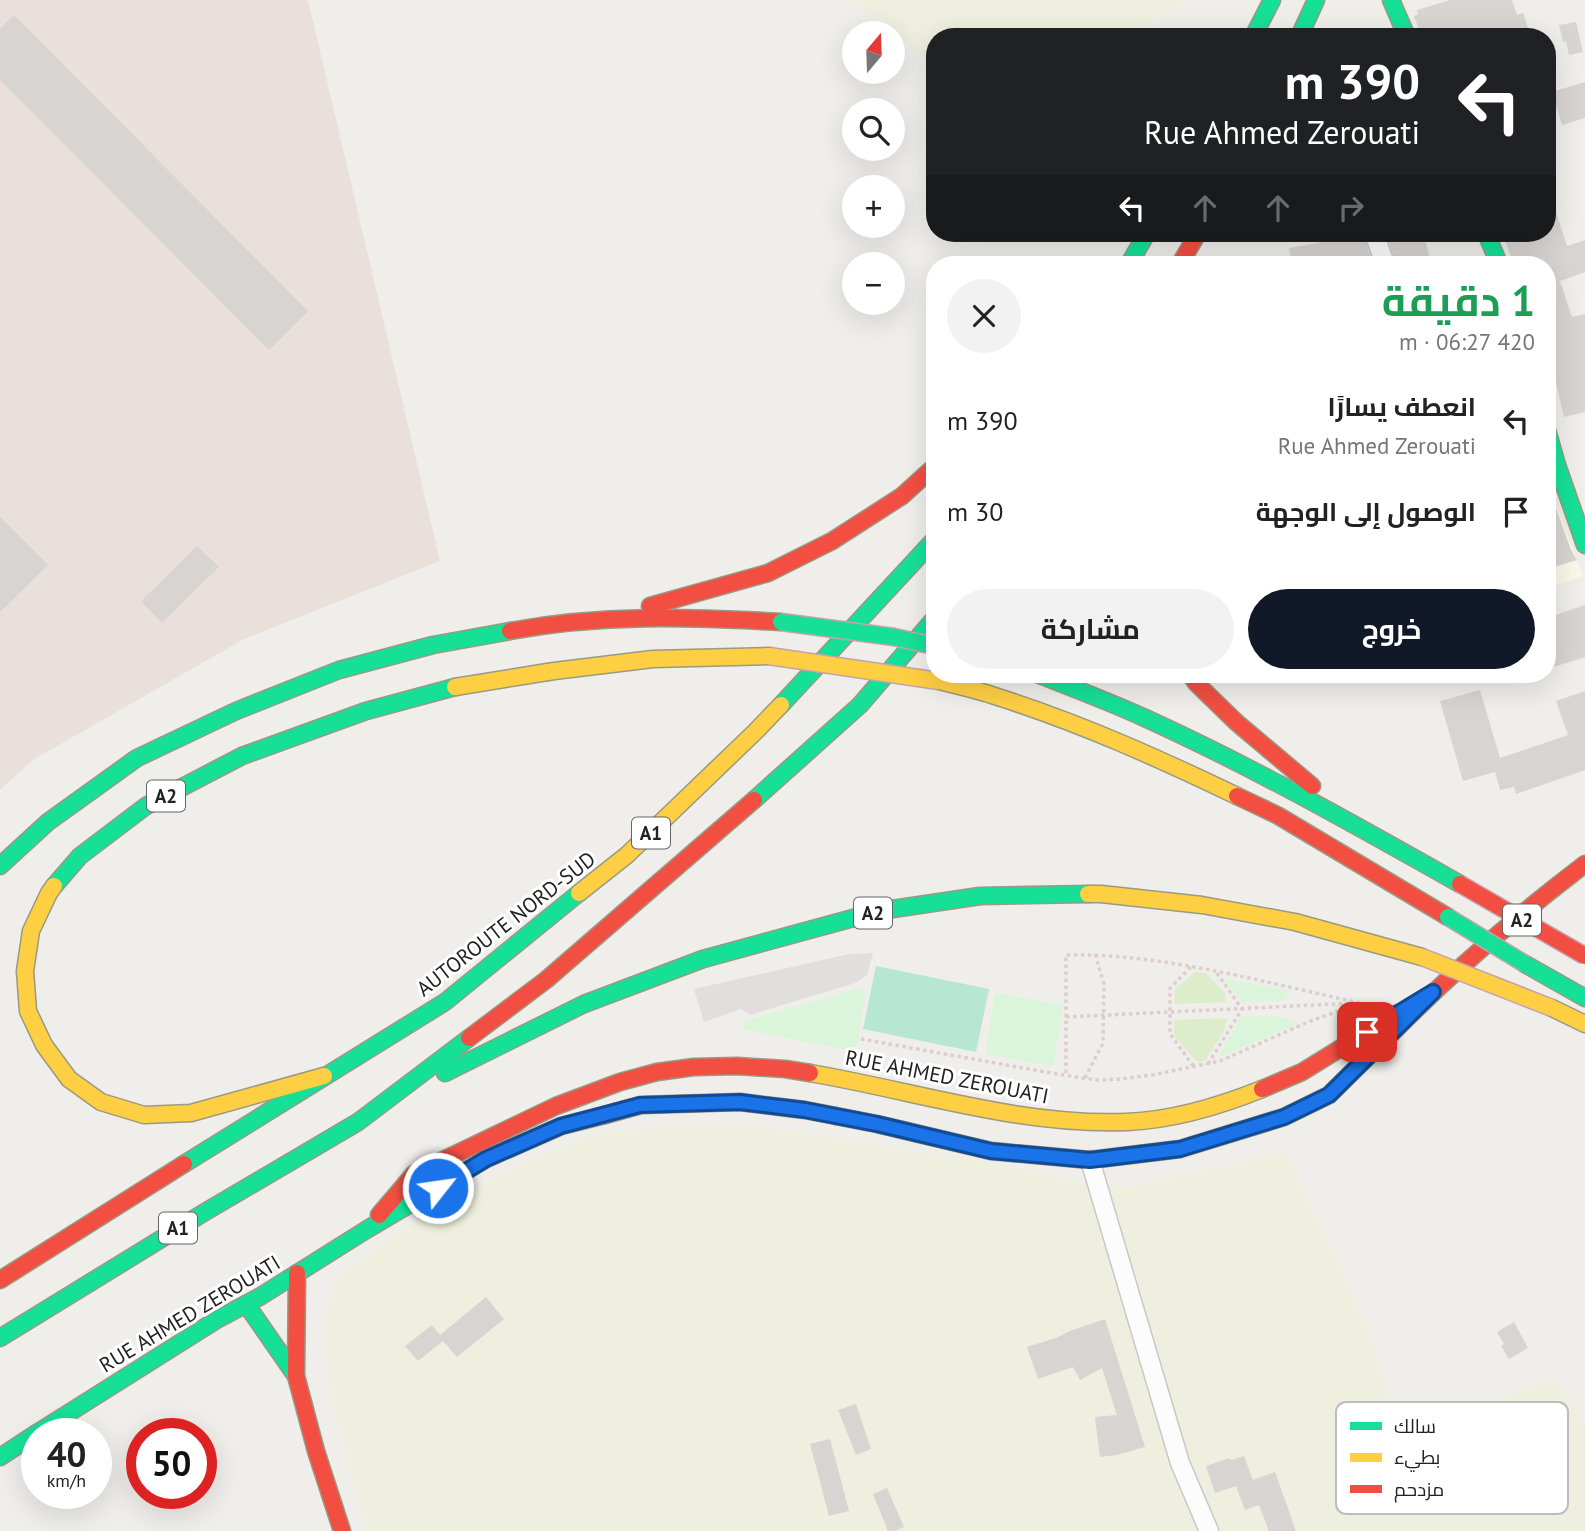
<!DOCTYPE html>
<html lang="ar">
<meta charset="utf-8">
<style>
:root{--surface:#fff;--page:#f2f2f2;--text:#222;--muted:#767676;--accent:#111827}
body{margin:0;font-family:"PT Sans",Cairo,sans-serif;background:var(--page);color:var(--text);direction:rtl;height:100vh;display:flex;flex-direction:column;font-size:26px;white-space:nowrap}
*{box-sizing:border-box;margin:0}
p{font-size:23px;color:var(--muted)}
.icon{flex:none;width:38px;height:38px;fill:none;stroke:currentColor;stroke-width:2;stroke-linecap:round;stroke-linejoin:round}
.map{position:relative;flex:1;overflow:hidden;direction:ltr}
.details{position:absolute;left:926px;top:256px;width:630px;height:427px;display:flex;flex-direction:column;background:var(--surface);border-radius:28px;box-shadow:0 7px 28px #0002;direction:rtl}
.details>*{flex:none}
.top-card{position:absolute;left:926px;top:28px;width:630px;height:214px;border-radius:28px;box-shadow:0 7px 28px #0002;direction:rtl;background:#202124;color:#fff;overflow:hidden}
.needle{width:46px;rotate:19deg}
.controls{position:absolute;left:842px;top:21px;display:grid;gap:14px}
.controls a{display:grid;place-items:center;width:63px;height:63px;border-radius:50%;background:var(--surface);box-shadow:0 7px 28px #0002;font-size:35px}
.speed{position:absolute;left:21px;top:1418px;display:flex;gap:14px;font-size:35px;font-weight:700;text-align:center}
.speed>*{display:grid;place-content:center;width:91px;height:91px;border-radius:50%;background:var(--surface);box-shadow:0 7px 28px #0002;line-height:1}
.speed small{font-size:18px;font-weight:400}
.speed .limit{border:10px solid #d22;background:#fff;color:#111}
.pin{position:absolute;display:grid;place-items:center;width:60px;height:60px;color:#fff;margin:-30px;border-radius:14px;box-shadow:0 4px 10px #0006}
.me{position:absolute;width:77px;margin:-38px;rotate:60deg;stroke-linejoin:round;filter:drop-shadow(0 0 5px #0008)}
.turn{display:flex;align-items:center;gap:24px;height:147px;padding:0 21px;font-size:32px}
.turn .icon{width:91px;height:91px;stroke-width:2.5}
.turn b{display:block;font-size:49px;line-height:60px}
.lanes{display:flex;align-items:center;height:66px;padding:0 21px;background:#0003;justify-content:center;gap:35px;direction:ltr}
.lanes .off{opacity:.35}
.round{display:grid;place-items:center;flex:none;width:74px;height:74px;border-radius:37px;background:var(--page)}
.headline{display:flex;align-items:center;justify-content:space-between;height:119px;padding:0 21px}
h1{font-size:42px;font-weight:700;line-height:52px;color:#1e9e55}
.button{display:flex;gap:14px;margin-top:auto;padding:14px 21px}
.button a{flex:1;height:80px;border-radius:42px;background:var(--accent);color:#fff;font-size:28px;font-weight:700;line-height:80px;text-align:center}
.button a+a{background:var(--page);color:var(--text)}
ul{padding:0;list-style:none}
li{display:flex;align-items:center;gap:21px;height:91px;padding:0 21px}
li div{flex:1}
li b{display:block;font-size:26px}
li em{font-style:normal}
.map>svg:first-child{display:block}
.education{fill:#f8f7e8}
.military{fill:#eae0db}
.farmland{fill:#efefdf}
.grass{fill:#ddeccb}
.park{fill:#daf5da}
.pitch{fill:#b7e6d2}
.parking{fill:#e0dfde}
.building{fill:#d7d4d2}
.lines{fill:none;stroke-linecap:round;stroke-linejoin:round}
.street-casing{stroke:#c9c8c7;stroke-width:21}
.fast-casing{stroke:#999a82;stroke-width:19}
.slow-casing{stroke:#999a82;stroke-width:19}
.jam-casing{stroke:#999a82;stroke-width:19}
.path{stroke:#dccecd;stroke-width:3.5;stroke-dasharray:3.5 3.5;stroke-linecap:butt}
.street{stroke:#fdfcfc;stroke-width:18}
.fast{stroke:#16e098;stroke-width:16}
.slow{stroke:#ffcf43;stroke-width:16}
.jam{stroke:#f24e42;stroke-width:16}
.fast-bridge-casing{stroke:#c5a2ac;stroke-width:19;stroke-linecap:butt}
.slow-bridge-casing{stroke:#c5a2ac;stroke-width:19;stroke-linecap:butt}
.jam-bridge-casing{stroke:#c5a2ac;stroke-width:19;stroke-linecap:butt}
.fast-bridge{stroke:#16e098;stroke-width:16}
.slow-bridge{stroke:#ffcf43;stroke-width:16}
.jam-bridge{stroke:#f24e42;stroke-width:16}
.route-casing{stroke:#114b97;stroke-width:18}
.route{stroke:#1a73e8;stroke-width:12}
.labels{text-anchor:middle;stroke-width:6;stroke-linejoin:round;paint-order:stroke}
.shield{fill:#fff;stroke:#646464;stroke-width:2}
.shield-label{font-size:19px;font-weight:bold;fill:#222}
.street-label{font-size:21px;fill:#222;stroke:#fff}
.key{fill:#fff;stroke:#bdbdbd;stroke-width:2}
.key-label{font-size:19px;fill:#222}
</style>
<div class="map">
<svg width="1585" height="1531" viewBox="0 0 1585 1531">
<rect width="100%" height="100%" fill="#f0eeeb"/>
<polygon class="education" points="1547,479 1583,576 1547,588"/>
<polygon class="military" points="0,0 308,0 440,561 244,639 33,760 0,790"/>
<g class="farmland">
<polygon points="854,0 1189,0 1121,37 934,37 934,65 918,55"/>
<polygon points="730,1125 802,1132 1029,1170 1074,1181 1123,1188 1286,1152 1366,1322 1378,1355 1400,1435 1554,1378 1585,1424 1585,1531 366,1531 329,1391 325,1327 334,1283 353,1265 418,1220 527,1160 599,1133 664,1127"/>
</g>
<g class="grass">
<polygon points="1195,972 1206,973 1225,993 1226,1002 1174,1004 1175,990"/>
<polygon points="1228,1018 1223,1033 1205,1061 1197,1062 1174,1036 1174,1020"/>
</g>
<g class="park">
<polygon points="1224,978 1290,991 1290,994 1282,1001 1243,1002 1223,981"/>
<polygon points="861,987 865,992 858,1042 854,1048 845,1050 743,1029 743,1022"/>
<polygon points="995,993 1063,1005 1053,1066 985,1054"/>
<path d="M1241,1016C1259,1017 1282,1013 1297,1024L1222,1056L1220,1053Z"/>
</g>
<polygon class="pitch" points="876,966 989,989 976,1052 863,1029"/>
<polygon class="parking" points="873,953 867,975 855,983 750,1015 741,1009 704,1022 694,989 849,954"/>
<g class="building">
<polygon points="1450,0 1512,0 1517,15 1523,13 1531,37 1422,37 1414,16 1418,14 1417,10"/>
<polygon points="14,15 308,311 269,350 0,80 0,29"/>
<polygon points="1576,22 1583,52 1569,55 1566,41 1563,42 1559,25"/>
<polygon points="1585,82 1585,118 1562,125 1552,92"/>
<polygon points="1550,193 1567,246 1585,240 1585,272 1560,281 1572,317 1585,314 1585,412 1564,417 1551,362 1547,363 1547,264 1514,264 1502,233 1547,233 1547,194"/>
<polygon points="1333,233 1363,233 1373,264 1292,264 1289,248 1335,240"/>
<polygon points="1386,233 1424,233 1431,264 1396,264"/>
<polygon points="1547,483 1571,550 1577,560 1554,567 1547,549"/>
<polygon points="0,517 48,565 0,612"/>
<polygon points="197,546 219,567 162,623 141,601"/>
<polygon points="1585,605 1585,657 1547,669 1547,618"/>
<polygon points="1480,690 1500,758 1568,735 1556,701 1585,691 1585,770 1516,794 1514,787 1500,790 1495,772 1463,781 1440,701"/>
<polygon points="486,1297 504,1319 457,1357 443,1341 418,1361 405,1346 432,1325 440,1335"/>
<polygon points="1105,1319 1145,1447 1116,1455 1100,1457 1095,1417 1117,1415 1102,1368 1080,1380 1073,1367 1038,1379 1027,1347 1056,1338 1070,1331"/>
<polygon points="1514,1322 1528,1348 1509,1359 1501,1346 1504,1344 1497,1332"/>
<polygon points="856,1404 871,1449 856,1455 838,1410"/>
<polygon points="830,1439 849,1511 829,1516 810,1444"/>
<polygon points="1244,1456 1253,1480 1275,1472 1296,1531 1269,1531 1259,1505 1245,1510 1236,1486 1215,1493 1206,1466 1230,1458 1231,1460"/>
<polygon points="887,1488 904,1527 894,1531 888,1531 873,1494"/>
</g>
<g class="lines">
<g class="street-casing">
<g id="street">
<polyline points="1374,233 1385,264"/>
<polyline points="1090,1160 1180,1463 1209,1531"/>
</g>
</g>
<g class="fast-casing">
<g id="fast">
<polyline points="1391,0 1407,37"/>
<polyline points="1253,37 1272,0"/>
<polyline points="1299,37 1316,0"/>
<polyline points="1486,233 1499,264"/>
<polyline points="1129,264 1147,233"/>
<polyline points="1547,430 1557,465 1585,545"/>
<path d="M1037,674C1073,688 1110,702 1145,718C1253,767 1357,826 1460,884"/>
<polyline points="781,705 934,540"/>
<polyline points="754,800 860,705 934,619"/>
<polyline points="0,866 48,822 137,758 236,711 339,670 433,645 510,631"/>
<polyline points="54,886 80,856 146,806 242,756 366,711 455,687"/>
<polyline points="1525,964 1585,998"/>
<polyline points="445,1073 584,1004 703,959 879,911 980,896 1088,894"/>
<polyline points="836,1116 877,1124 991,1151 1090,1160 1180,1149 1284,1117 1329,1095 1397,1028"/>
<polyline points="184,1164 445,1002 579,893"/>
<polyline points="246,1304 296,1376"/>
<polyline points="0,1338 205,1212 358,1122 469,1038"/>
<polyline points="37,1433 218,1319 261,1296 366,1230 486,1159 561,1126 605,1115"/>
<polyline points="0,1457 37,1433"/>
</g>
</g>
<g class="slow-casing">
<g id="slow">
<path d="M939,681C960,686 981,691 1001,698C1082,724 1160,759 1237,796"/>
<polyline points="455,687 554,671 653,659 769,656"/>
<polyline points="54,886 49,893 31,931 25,971 28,1011 44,1045 69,1079 101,1102 144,1115 191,1113 324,1076"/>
<polyline points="579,893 627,855 755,732 781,705"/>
<polyline points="1088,894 1101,894 1202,905 1295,922 1422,957"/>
<polyline points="1552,1008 1585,1024"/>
<path d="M810,1073C915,1091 1020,1126 1127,1122C1173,1120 1220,1106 1262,1089"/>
</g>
</g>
<g class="jam-casing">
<g id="jam">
<polyline points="1180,264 1198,233"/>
<polyline points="650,606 768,573 832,541 902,496 934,467"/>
<path d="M510,631C602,614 688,617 781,622"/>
<polyline points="1190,674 1196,683 1236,722 1312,786"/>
<polyline points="1237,796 1277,815 1448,917"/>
<path d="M1397,1028C1456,969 1519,914 1585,864"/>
<polyline points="469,1038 546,980 754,800"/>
<polyline points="1262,1089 1302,1072 1396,1014"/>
<polyline points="605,1115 641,1105 740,1102 805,1110 836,1116"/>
<polyline points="379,1215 414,1174 556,1106 620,1082 657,1072 694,1067 737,1066 785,1069 810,1073"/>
<polyline points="297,1273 296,1376 316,1451 342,1531"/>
<polyline points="0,1280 184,1164"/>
</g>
</g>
<g class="path">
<polyline points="1191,967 1170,988 1170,1034 1194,1067"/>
<polyline points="1066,1017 1355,1003"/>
<path d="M861,1039L1057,1074L1097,1080L1120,1079L1152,1075L1220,1061L1308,1022L1361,1003C1265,983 1164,953 1066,955V1075"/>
<polyline points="1208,1064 1242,1009 1216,972"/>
<polyline points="1085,1078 1103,1043 1104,984 1095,954"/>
</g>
<use href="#street" class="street"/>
<use href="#fast" class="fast"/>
<use href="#slow" class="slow"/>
<use href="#jam" class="jam"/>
<g class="fast-bridge-casing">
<g id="fast-bridge">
<polyline points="781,622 894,637 934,646"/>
<polyline points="1448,917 1525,964"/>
</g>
</g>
<g class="slow-bridge-casing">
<g id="slow-bridge">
<polyline points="769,656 939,681"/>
<polyline points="1422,957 1552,1008"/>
</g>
</g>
<g class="jam-bridge-casing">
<polyline id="jam-bridge" points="1460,884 1585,956"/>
</g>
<use href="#fast-bridge" class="fast-bridge"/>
<use href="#slow-bridge" class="slow-bridge"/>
<use href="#jam-bridge" class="jam-bridge"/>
</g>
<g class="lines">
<g class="route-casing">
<polyline id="route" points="438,1188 486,1159 561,1126 640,1105 740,1102 805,1110 877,1124 991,1151 1090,1160 1180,1149 1284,1117 1329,1095 1433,992 1367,1032"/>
</g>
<use href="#route" class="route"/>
</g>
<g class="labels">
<g class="shield">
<rect x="147" y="780.5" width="38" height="31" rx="5"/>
<rect x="632" y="817.5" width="38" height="31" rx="5"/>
<rect x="854" y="897.5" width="38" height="31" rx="5"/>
<rect x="1503" y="904.5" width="38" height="31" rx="5"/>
<rect x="159" y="1212.5" width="38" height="31" rx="5"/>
</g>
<g class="shield-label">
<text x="166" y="803">A2</text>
<text x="651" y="840">A1</text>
<text x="873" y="920">A2</text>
<text x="1522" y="927">A2</text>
<text x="178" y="1235">A1</text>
</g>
<g class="street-label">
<text transform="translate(506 924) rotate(-38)" y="7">AUTOROUTE NORD-SUD</text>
<text transform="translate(947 1077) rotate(11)" y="7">RUE AHMED ZEROUATI</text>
<text transform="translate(190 1314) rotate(-31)" y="7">RUE AHMED ZEROUATI</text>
</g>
</g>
<rect x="1336" y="1402" width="232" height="112" rx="10" class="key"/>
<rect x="1350" y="1422" width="32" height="8" fill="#16e098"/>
<rect x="1350" y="1453" width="32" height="9" fill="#ffcf43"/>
<rect x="1350" y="1485" width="32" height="8" fill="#f24e42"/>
<g class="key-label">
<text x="1394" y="1433">سالك</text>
<text x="1394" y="1464">بطيء</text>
<text x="1394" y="1496">مزدحم</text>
</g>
</svg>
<div class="controls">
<a><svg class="needle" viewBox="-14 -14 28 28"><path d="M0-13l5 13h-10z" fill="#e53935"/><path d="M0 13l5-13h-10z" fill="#767676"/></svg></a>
<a><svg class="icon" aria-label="search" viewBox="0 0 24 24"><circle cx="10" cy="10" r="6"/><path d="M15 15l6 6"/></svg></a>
<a>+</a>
<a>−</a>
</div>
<div class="speed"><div>40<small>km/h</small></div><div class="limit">50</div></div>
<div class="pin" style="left:1367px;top:1032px;background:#d93025"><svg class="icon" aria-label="arrive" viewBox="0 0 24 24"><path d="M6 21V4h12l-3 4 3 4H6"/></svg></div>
<svg class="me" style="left:438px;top:1188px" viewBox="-20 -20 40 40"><circle r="17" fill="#1a73e8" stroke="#fff" stroke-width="3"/><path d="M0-11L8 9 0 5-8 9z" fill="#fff"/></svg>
<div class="top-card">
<div class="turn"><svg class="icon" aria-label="left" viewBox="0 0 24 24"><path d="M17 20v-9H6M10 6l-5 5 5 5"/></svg><div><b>390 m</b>Rue Ahmed Zerouati</div></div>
<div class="lanes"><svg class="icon" aria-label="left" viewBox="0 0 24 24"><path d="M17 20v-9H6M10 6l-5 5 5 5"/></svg><svg class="icon off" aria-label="ahead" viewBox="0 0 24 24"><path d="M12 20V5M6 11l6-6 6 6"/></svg><svg class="icon off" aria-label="ahead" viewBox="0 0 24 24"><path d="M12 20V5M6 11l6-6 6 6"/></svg><svg class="icon off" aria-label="right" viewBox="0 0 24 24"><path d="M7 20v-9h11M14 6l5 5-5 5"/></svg></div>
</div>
<section class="details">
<div class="headline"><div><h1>1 دقيقة</h1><p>420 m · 06:27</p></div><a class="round"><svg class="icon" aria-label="close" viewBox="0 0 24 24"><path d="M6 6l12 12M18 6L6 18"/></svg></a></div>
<ul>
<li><svg class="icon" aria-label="left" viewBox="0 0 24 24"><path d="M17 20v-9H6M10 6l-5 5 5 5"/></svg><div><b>انعطف يسارًا</b><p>Rue Ahmed Zerouati</p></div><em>390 m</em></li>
<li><svg class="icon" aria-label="arrive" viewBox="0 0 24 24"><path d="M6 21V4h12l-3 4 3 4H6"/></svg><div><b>الوصول إلى الوجهة</b></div><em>30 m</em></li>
</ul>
<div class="button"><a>خروج</a><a>مشاركة</a></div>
</section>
</div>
